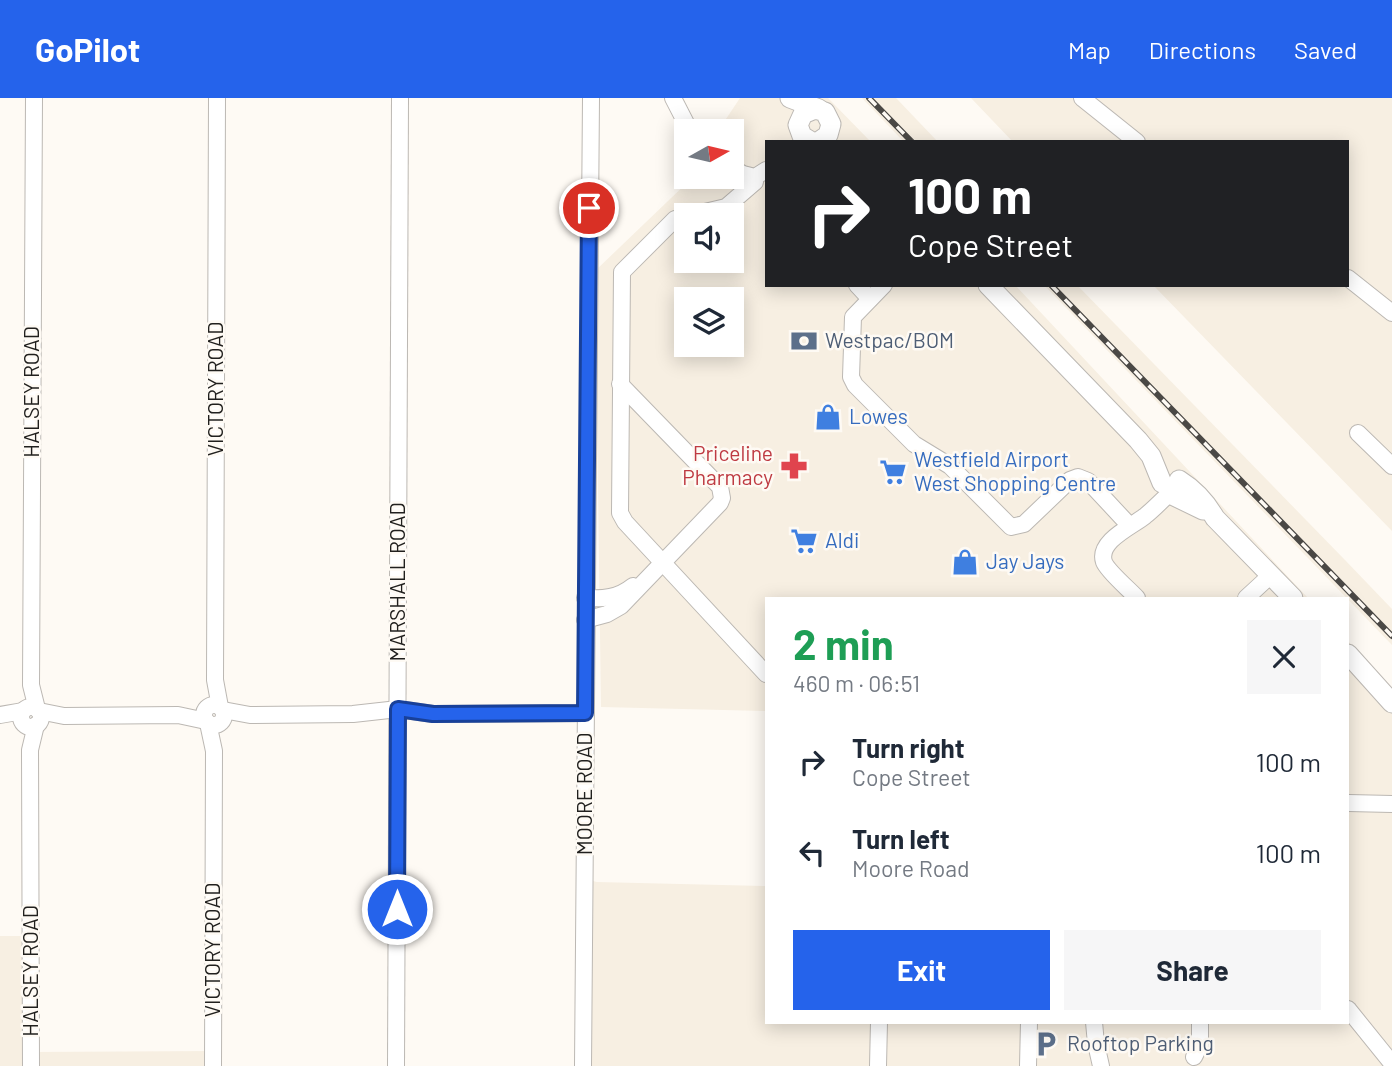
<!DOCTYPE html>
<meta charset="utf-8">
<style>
:root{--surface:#fff;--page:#f6f6f7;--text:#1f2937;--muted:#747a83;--accent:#2563eb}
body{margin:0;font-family:Barlow,sans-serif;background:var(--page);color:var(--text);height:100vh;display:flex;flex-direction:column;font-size:26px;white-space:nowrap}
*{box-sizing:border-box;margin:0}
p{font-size:23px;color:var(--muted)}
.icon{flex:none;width:38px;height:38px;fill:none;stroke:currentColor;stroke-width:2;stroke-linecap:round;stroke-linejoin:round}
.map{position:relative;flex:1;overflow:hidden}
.details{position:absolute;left:765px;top:499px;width:584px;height:427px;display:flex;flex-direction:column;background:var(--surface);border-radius:0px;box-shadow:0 4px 18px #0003}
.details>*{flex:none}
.banner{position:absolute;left:765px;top:42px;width:584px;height:147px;border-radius:0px;box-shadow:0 4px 18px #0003;background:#202124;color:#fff;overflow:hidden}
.needle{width:46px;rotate:82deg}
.tools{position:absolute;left:674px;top:21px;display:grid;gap:14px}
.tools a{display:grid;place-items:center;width:70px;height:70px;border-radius:0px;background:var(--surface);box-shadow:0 4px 18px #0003;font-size:35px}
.pin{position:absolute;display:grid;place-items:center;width:60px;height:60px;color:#fff;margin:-30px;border:4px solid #fff;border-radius:50%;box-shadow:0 2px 7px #0007}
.me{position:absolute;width:77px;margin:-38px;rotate:0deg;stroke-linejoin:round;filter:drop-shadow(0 0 5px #0008)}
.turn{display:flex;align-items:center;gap:24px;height:147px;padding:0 28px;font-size:32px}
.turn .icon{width:91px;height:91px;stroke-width:2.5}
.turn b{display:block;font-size:49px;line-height:60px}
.round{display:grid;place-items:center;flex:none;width:74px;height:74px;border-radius:0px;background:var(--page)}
.headline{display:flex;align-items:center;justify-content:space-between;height:119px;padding:0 28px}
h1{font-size:42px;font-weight:700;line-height:52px;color:#1e9e55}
.action{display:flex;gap:14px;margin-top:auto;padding:14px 28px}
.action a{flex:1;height:80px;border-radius:0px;background:var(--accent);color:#fff;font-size:28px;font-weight:700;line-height:80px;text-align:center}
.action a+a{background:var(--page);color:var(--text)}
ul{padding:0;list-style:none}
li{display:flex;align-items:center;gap:21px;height:91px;padding:0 28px}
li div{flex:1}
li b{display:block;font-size:26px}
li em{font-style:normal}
header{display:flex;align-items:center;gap:42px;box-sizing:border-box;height:98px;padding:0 35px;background:var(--accent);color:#fff}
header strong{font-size:33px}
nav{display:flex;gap:38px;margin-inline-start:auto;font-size:24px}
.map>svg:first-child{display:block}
.built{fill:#f7efe2;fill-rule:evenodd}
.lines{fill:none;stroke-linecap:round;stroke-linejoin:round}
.minor-casing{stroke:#bcb8b3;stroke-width:18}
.major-casing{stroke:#bcb8b3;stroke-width:21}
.minor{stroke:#fff;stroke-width:16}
.major{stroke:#fff;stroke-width:19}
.rail-casing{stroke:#4a4845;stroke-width:6}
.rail{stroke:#fefaf4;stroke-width:3.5;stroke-dasharray:10;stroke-linecap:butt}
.route-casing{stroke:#184099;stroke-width:18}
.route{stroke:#2563eb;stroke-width:12}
.labels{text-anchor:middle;stroke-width:5;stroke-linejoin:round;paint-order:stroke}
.service-label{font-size:21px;fill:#4e5e75;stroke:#fefaf4;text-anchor:start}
.street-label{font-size:21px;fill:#21201e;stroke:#fefaf4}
.shop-label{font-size:21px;fill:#366cbe;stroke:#fefaf4;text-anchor:start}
.health-label{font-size:21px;fill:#be3a42;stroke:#fefaf4;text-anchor:end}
</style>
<header>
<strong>GoPilot</strong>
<nav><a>Map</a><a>Directions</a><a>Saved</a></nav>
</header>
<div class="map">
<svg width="1392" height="968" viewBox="0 0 1392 968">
<rect width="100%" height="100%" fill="#fefaf4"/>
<g class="built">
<path d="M740,0H828L871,44H766V187H1015L1308,500H766V613L601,609L595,173L693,79H732V33H718ZM686,117H732V163H686ZM686,201H732V247H686Z"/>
<polygon points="862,0 896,0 938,44 904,44"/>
<polygon points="971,0 1392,0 1392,433 1153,187 1348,187 1348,44 1013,44"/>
<polygon points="1044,187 1077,187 1345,462 1392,511 1392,547"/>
<polygon points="1348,543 1392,591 1392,968 583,968 584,781 597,784 766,788 766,924 1348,924"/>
<polygon points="0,838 31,838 31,954 213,953 213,968 0,968"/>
</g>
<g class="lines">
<g class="minor-casing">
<g id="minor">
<polyline points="34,0 31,587 37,611"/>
<polyline points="217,0 215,582 220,609"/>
<polyline points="673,0 690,33"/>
<polyline points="1082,0 1137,44"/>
<polyline points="732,70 743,76 755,79 766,72"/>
<polyline points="755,84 726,109 675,121 622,174 620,415 625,424 766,576"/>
<polyline points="1348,180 1392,215"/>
<polyline points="857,187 870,201"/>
<polyline points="884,187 853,219 851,279 855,287 914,346 950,368 1011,429 1024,426 1070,382 1078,379 1088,383 1129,427"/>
<polyline points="1358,335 1392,368"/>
<path d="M585,500C604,501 618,500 633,488"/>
<path d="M1137,500C1130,492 1108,474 1104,464C1097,443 1133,428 1145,418C1154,411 1161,403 1169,396"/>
<polyline points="1246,500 1271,477"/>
<polyline points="585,522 607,516 621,508 720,405 722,400 720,389 620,286"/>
<circle cx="214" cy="617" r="10"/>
<circle cx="31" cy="619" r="10"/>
<polyline points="223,612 250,617 353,616 398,611 433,616 585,615"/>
<polyline points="39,613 64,618 178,617 206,623"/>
<polyline points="0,617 23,613"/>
<polyline points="208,625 214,653 213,968"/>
<polyline points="1348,705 1392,706"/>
<polyline points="1348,911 1390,963"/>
<polyline points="1094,924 1096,946 1101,968"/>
<polyline points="1194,959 1200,947 1200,924"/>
<polyline points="31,968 30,652 36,627"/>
<polyline points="396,968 400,0"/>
<polyline points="583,968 591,0"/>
<polyline points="878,968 879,924"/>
<polyline points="1028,968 1029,924"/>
</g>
</g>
<g class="major-casing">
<g id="major">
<polyline points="790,0 819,11"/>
<polyline points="812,44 802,38 798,27 803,16 815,11 825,14 831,26 828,37 818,44"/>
<polyline points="988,187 1138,342 1151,358 1162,385"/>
<path d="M1179,382C1195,392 1206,404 1215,420L1293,500"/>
<polyline points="1170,396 1203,412"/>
<polyline points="1348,556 1392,605"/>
</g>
</g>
<use href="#minor" class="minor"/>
<use href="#major" class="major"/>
<g class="rail-casing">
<g id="rail">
<polyline points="869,0 912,44"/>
<polyline points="1051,187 1392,538"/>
</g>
</g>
<use href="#rail" class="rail"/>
</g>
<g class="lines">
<g class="route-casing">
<polyline id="route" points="397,811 398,611 433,616 585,615 589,110"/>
</g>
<use href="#route" class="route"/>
</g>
<defs>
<g id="bank-bare" transform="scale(2.1)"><path d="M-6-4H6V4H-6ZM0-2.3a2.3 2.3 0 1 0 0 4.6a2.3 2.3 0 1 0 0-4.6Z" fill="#5c6f8a" stroke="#fefaf4" stroke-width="2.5" paint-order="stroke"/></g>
<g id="shop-bare" transform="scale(2.1)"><path d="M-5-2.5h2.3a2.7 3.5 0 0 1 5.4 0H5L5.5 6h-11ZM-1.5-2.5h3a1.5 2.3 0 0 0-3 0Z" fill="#3f7fe0" stroke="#fefaf4" stroke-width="2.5" paint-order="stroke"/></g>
<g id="pharmacy-bare" transform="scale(2.1)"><path d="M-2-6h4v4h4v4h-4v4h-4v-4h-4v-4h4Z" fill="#e0444e" stroke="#fefaf4" stroke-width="2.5" paint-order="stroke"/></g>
<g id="supermarket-bare" transform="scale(2.1)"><path d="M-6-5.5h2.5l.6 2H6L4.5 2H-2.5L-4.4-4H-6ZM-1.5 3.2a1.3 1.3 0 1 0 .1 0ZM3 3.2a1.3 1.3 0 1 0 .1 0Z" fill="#3f7fe0" stroke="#fefaf4" stroke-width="2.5" paint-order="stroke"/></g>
<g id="parking-bare" transform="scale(2.1)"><path d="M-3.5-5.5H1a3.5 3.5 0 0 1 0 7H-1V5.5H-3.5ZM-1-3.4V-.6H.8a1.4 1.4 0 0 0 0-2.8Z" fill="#5c6f8a" stroke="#fefaf4" stroke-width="2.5" paint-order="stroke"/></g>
</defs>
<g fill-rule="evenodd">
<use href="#bank-bare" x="804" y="243"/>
<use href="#shop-bare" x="828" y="319"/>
<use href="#pharmacy-bare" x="794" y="368"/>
<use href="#supermarket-bare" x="893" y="374"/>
<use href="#supermarket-bare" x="804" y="443"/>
<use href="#shop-bare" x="965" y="464"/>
<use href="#parking-bare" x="1046" y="946"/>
</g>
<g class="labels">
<g class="service-label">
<text x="825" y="250">Westpac/BOM</text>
<text x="1067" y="953">Rooftop Parking</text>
</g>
<g class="street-label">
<text transform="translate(216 291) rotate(-90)" y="7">VICTORY ROAD</text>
<text transform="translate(32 294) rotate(-90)" y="7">HALSEY ROAD</text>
<text transform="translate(398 484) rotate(-90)" y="7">MARSHALL ROAD</text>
<text transform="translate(585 696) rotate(-90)" y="7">MOORE ROAD</text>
<text transform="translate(213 852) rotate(-90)" y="7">VICTORY ROAD</text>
<text transform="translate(31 873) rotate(-90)" y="7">HALSEY ROAD</text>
</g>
<g class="shop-label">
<text x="849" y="326">Lowes</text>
<text x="914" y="369">Westfield Airport<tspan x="914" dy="24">West Shopping Centre</tspan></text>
<text x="825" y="450">Aldi</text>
<text x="986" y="471">Jay Jays</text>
</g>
<g class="health-label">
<text x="773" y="363">Priceline<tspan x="773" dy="24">Pharmacy</tspan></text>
</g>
</g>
</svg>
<div class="tools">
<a><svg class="needle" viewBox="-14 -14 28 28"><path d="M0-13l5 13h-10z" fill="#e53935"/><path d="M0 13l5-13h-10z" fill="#747a83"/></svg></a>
<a><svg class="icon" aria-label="sound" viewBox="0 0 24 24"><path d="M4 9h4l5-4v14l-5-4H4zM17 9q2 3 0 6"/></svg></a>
<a><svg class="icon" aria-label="layers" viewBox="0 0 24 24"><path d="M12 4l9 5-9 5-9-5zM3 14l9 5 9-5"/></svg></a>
</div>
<div class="pin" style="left:589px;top:110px;background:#d93025"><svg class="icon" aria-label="arrive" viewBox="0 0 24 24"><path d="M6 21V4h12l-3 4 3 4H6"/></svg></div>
<svg class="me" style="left:397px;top:811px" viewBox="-20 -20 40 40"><circle r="17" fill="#2563eb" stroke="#fff" stroke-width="3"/><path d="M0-11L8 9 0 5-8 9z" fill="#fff"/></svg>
<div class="banner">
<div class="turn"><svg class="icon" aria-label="right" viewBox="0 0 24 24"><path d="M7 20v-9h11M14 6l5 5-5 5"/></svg><div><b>100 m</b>Cope Street</div></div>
</div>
<section class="details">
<div class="headline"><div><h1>2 min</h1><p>460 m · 06:51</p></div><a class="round"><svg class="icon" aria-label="close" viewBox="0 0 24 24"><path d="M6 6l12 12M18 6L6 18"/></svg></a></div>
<ul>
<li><svg class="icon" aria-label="right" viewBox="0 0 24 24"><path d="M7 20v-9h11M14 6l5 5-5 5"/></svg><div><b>Turn right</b><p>Cope Street</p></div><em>100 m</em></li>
<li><svg class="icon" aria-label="left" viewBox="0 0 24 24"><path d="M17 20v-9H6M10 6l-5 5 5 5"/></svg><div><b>Turn left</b><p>Moore Road</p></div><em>100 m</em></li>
</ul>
<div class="action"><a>Exit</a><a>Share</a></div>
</section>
</div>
